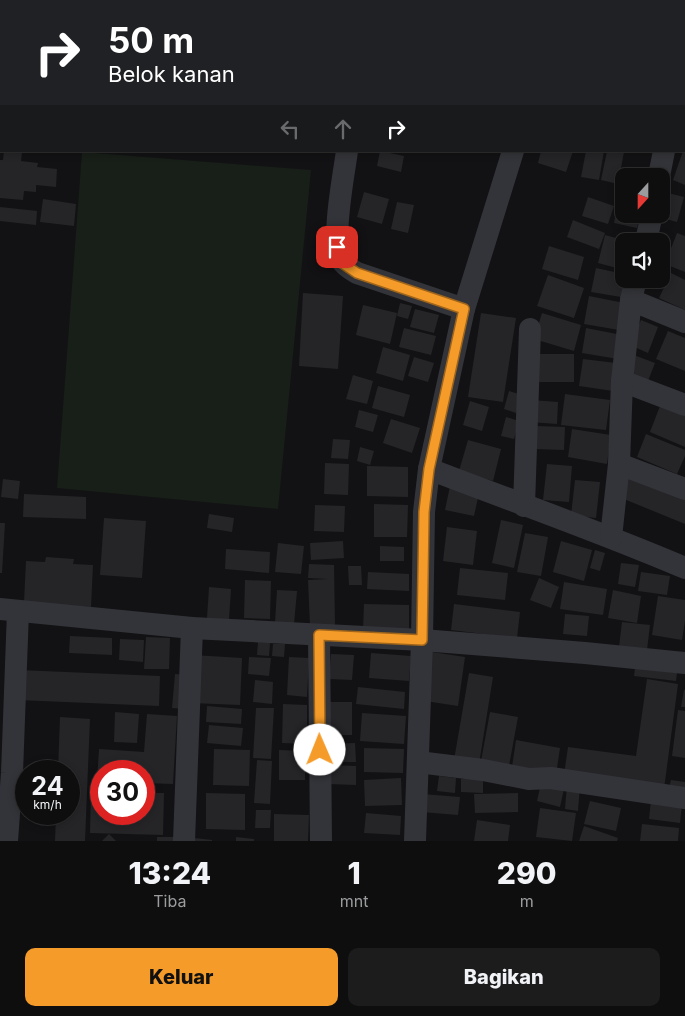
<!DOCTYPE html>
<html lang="id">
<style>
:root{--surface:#0e0e0f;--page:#1c1c1d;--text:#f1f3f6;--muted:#9b9c9e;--line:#2e2e2f;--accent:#f59b29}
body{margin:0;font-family:Inter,sans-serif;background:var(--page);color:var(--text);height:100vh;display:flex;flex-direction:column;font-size:19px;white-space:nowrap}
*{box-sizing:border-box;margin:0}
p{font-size:16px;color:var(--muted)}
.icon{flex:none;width:28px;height:28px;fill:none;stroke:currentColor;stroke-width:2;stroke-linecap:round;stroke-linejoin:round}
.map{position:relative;height:841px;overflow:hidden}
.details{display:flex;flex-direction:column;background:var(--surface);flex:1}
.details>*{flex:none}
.banner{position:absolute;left:0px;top:0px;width:685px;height:152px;box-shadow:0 2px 8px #0003,0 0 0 1px var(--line);background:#202124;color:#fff;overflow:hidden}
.needle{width:32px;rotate:201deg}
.controls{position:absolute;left:615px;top:168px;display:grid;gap:10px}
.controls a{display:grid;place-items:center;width:55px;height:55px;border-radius:10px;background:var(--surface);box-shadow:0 2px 8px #0003,0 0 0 1px var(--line);font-size:25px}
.speed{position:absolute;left:15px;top:760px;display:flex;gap:10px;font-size:25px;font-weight:700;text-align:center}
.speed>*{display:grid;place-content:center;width:65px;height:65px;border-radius:50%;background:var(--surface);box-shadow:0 2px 8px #0003,0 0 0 1px var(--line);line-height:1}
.speed small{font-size:12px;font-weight:400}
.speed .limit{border:8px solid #d22;background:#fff;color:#111}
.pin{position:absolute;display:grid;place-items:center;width:42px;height:42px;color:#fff;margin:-21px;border-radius:10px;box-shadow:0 2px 8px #0006}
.me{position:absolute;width:55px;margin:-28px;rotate:359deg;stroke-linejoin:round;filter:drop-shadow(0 0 4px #0008)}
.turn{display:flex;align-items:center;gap:18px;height:105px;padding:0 25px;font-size:22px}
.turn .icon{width:65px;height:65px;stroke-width:2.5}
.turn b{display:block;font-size:35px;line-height:42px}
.lanes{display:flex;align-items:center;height:48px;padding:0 25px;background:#0003;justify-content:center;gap:25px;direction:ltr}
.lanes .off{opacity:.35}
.eta{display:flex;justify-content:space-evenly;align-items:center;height:85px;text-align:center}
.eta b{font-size:30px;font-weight:800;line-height:35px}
.primary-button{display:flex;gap:10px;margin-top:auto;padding:10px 25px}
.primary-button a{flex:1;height:58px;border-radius:10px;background:var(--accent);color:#111;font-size:20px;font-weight:800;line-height:58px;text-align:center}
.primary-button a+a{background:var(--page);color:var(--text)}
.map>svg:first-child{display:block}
.green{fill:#181e18}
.building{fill:#252528}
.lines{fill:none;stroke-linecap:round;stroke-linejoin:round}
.minor{stroke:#333439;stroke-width:22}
.route-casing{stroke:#9f651b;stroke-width:12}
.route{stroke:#f59b29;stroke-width:9}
</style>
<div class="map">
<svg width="685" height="841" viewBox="0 0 685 841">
<rect width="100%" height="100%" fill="#121214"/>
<polygon class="green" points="82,152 311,170 278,509 57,488"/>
<g class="building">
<polygon points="4,151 22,152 21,161 38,163 37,167 57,169 56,187 36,185 36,192 24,191 23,200 0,198 0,160 3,160"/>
<polygon points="380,151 404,156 401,172 377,166"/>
<polygon points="541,151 573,151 566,172 538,163"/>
<polygon points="586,151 604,151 599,180 581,177"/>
<polygon points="607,151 624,152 618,184 601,180"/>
<polygon points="683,151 685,151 685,185 673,180"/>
<polygon points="623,172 638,176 624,176 624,204 616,202"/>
<polygon points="364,192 389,199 382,224 357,217"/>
<polygon points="668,193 684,197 677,222 662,218"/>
<polygon points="588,197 614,206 608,224 582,216"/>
<polygon points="43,199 76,204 74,226 40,222"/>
<polygon points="397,202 414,205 408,233 391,229"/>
<polygon points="0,207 37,211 36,225 0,221"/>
<polygon points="616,211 640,216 637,228 614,223"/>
<polygon points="573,220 605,233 599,249 567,237"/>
<polygon points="677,233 685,236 685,272 665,264"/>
<polygon points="605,235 627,241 624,241 624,270 598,263"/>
<polygon points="549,246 584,257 578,280 542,269"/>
<polygon points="596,268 624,274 624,279 631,279 627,298 591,292"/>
<polygon points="671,273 685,280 685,310 659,298"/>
<polygon points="548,275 584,288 574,318 537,306"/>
<polygon points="303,293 343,296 338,369 299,366"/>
<polygon points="589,296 624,303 619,330 584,324"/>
<polygon points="400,303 412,306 408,319 397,316"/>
<polygon points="363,305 397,313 390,344 356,335"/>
<polygon points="415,309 439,315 434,333 410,327"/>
<polygon points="481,313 516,318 503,402 468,397"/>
<polygon points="542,313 581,325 574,351 534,339"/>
<polygon points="641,320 658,327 648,353 630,345"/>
<polygon points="404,328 436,336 431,355 399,347"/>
<polygon points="586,328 622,335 618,359 582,353"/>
<polygon points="668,331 685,338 685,371 656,359"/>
<polygon points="383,347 410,355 403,381 376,373"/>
<rect x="539" y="354" width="35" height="28"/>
<polygon points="631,354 655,363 646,386 622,376"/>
<polygon points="414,357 434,363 428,382 408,376"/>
<polygon points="583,359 616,363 613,391 579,386"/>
<polygon points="353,375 373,381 367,404 346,399"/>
<polygon points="378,386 410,395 404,417 372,408"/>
<polygon points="509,391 522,395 516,413 504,409"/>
<polygon points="565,394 610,400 606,430 561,425"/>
<polygon points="531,400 558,402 557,424 530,422"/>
<polygon points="470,401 489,407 482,431 463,425"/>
<polygon points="660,406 685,416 685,447 650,432"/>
<polygon points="359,410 378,415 373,432 355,427"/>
<polygon points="506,417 519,421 514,439 501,436"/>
<polygon points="391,419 420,428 412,453 383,443"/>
<polygon points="536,426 565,427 564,450 534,449"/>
<polygon points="572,429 611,435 607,464 568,457"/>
<polygon points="646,434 685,450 685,456 677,474 637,457"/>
<polygon points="333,439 350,440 348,459 331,458"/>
<polygon points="468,440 501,449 493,481 459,471"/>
<polygon points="360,447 374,451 370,465 357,461"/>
<polygon points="325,463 349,464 348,495 324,494"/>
<polygon points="547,464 572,466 569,502 543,500"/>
<polygon points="367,466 408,467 408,497 367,496"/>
<polygon points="630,473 685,496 685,524 619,497"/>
<polygon points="3,479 20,481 18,499 1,497"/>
<polygon points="575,480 600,482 596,518 571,515"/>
<polygon points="450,486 479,493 474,516 445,510"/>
<polygon points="24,494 86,497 86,519 23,517"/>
<polygon points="374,504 408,505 407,537 374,537"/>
<polygon points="315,505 345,506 344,532 314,531"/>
<polygon points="209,514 234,518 232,532 207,528"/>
<polygon points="104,518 146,521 142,578 100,575"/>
<polygon points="501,520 523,525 514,568 492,563"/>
<polygon points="0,523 5,523 2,573 0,573"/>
<polygon points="447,527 477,531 473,565 443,561"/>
<polygon points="525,533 548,537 541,576 517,572"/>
<polygon points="343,541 344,558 311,560 310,543"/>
<polygon points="561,541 592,550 584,581 553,572"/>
<polygon points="278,543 304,546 301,574 275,572"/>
<polygon points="380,546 404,547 404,561 380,561"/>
<polygon points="226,549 270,552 269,573 225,569"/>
<polygon points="595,550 605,553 600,571 590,568"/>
<polygon points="46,557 74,559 73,564 93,565 91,607 24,602 26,561 45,562"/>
<polygon points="621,563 639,565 635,587 618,584"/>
<polygon points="309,564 334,565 335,625 310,626 308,580 328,579 308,578"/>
<polygon points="348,566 361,566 362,585 349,585"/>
<polygon points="460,568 508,573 505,600 457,595"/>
<polygon points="368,572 409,574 409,591 367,589"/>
<polygon points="641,572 670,576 667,595 638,591"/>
<polygon points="539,578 559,587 551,608 530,600"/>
<polygon points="245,580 271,581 270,619 244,618"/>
<polygon points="564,582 607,589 603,615 560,609"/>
<polygon points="209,587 231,589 229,620 207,618"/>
<polygon points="277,590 297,591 294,624 275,623"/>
<polygon points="613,590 641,596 637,623 608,618"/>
<polygon points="658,596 685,600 685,621 682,640 652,635"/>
<polygon points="364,604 409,605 409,631 363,630"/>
<polygon points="454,604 520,612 517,638 451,630"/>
<polygon points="565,614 589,616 587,636 563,634"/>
<polygon points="622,622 650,625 647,650 619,647"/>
<polygon points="70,636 112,638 112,655 69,653"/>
<polygon points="146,637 170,638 169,669 144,669"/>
<polygon points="120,639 144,640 143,662 119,660"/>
<polygon points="258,642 270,643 269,656 257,655"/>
<polygon points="273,644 285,644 284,657 272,656"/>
<polygon points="432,652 465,657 458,706 425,701"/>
<polygon points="371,653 411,656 409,681 369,678"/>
<polygon points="331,654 354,655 352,680 329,679"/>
<polygon points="193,655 242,658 240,705 191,703"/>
<polygon points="249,657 271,658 269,676 248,674"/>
<polygon points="289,657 309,658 307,697 287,695"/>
<polygon points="635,668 677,673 676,681 634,676"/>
<polygon points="19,670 160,676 159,706 18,700"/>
<polygon points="469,673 493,677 479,764 454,760"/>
<polygon points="175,674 187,675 185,709 172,708"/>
<polygon points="647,679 678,684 664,789 564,775 568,747 636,756"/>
<polygon points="255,680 273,682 272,704 253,702"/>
<polygon points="358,687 405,692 404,709 356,704"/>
<polygon points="684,690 685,690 685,707 681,707"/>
<polygon points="327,702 352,702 352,735 326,735"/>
<polygon points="283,704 307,705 307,744 282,743"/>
<polygon points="207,706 242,709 241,724 206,722"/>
<polygon points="256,708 274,708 271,759 253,758"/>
<polygon points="678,710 685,711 685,758 672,756"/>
<polygon points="115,712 139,714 137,743 114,742"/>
<polygon points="490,712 518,717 509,766 481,761"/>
<polygon points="362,713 406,716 404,744 360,741"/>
<polygon points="147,714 177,716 173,784 144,783 144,771 101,771 101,780 97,780 99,749 144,752"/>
<polygon points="60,717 90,719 85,841 55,841 56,814 69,814 69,771 58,771"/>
<polygon points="209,725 243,728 241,746 207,743"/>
<polygon points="516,740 560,748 556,775 512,767"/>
<polygon points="355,743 356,762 330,762 329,744"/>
<polygon points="364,748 404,749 403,773 364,772"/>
<polygon points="214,749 250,750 249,786 213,785"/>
<polygon points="279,750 305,751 305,780 279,780"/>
<polygon points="257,760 272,761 270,804 254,803"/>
<polygon points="328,765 356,766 356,785 328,784"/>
<polygon points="439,776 456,778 455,793 437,791"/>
<polygon points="401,778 402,805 365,806 364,780"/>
<polygon points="461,779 483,779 483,793 461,792"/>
<polygon points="671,780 685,782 685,790 669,788"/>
<polygon points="541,783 564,789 560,807 537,801"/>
<polygon points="567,784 580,785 578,811 565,809"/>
<polygon points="91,791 101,791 101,814 144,814 144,793 164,793 163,835 90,833"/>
<polygon points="206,793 245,794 245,830 206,829"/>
<polygon points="518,793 518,812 475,813 474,794"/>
<polygon points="422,794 460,797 458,815 421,812"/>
<polygon points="651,800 682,804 680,823 649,819"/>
<polygon points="590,801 621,808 616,831 584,824"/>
<polygon points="540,808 576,813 572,841 536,837"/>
<polygon points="256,810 271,810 270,828 255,828"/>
<polygon points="366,813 401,816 400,835 364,833"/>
<polygon points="274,814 309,815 308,841 274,841"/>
<polygon points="477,820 510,825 508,841 474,841"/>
<polygon points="642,824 679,828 678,841 640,841"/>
<polygon points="584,826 618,838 617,841 579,841"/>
<polygon points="109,834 116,841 102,841"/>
<rect x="157" y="837" width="19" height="4"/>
<polygon points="236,837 254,839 254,841 236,841"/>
<polygon points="194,838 212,840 212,841 194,841"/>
</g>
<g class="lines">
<g class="minor">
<polyline points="561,0 564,1"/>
<polyline points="378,1 379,0"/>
<polyline points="684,48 685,48"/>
<polyline points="684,85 685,81"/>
<polyline points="0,103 1,103"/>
<path d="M347,151C344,174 330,243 342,261C345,266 352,270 357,273L464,309"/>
<polyline points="659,176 664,151"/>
<polyline points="646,241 652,214"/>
<polyline points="631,300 636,279"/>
<polyline points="622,381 685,405"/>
<polyline points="619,464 685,489"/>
<path d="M429,469C515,502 601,532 685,568"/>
<polyline points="524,506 530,329"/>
<polyline points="611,537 619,464 622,381 631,300 685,322"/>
<polyline points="0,609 192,628 422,640 585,653 685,663"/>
<polyline points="319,635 321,841"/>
<polyline points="418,762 483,770 529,779 551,778 685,798"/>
<polyline points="7,841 12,773 18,611"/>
<polyline points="184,841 192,628"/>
<polyline points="415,841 422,640 424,512 429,469 464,309 513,151"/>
</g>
</g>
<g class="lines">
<g class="route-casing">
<polyline id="route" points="320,750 319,635 422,640 424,512 429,469 464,309 357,273 342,263 337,247"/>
</g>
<use href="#route" class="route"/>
</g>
</svg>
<div class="controls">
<a><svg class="needle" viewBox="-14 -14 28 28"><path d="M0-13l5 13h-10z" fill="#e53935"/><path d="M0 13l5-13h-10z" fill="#9b9c9e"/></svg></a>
<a><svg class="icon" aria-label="sound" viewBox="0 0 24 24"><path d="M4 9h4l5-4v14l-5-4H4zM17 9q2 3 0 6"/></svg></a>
</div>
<div class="speed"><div>24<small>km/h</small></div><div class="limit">30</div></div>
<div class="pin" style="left:337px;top:247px;background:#d93025"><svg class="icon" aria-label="arrive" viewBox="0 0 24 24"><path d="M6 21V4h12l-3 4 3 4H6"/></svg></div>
<svg class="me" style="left:320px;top:750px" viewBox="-20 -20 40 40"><circle r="19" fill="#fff"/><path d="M0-13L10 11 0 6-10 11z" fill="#f59b29"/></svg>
<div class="banner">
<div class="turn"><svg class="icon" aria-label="right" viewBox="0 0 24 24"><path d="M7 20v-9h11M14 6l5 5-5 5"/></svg><div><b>50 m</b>Belok kanan</div></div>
<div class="lanes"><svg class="icon off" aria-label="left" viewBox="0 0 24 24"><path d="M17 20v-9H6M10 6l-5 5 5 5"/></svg><svg class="icon off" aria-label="ahead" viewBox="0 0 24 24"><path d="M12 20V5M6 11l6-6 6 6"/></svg><svg class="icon" aria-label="right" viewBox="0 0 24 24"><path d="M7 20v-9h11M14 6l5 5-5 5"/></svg></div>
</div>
</div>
<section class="details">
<div class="eta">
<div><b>13:24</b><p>Tiba</p></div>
<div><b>1</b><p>mnt</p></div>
<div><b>290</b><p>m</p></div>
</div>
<div class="primary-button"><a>Keluar</a><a>Bagikan</a></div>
</section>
